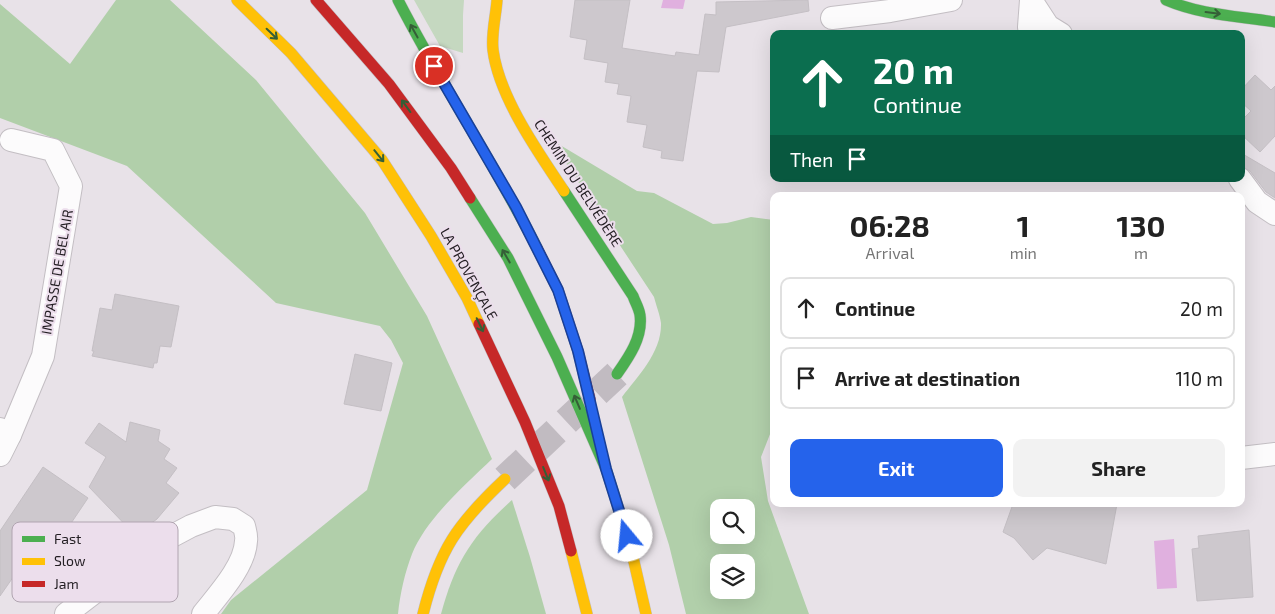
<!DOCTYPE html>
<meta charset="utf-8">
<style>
:root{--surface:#fff;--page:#f2f2f2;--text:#222;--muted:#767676;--line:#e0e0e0;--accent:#2563eb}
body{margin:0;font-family:"Exo 2",sans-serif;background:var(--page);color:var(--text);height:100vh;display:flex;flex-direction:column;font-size:19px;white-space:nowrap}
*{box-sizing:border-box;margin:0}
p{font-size:16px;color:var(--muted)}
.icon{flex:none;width:28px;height:28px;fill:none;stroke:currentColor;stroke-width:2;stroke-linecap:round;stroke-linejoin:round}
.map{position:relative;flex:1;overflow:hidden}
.panel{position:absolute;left:770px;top:192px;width:475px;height:315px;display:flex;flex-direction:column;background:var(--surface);border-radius:10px;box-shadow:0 5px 20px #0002}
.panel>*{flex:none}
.top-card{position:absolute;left:770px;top:30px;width:475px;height:152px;border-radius:10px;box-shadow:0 5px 20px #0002;background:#0b6e4f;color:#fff;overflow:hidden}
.tools{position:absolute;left:710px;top:499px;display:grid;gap:10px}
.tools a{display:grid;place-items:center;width:45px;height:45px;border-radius:10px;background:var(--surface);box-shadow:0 5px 20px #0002;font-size:25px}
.pin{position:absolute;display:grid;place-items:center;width:42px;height:42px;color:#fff;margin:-21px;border:2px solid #fff;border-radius:50%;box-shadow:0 1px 5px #0007}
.me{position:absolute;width:55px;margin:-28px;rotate:343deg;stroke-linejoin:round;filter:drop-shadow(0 0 4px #0008)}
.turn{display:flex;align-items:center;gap:18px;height:105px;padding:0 20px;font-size:22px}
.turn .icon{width:65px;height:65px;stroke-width:2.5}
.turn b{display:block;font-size:35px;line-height:42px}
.then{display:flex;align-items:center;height:48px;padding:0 20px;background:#0003;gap:10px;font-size:19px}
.eta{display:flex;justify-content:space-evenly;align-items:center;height:85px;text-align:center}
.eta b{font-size:30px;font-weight:700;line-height:35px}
.action{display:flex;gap:10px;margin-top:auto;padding:10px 20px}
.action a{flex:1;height:58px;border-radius:10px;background:var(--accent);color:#fff;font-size:20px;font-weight:700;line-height:58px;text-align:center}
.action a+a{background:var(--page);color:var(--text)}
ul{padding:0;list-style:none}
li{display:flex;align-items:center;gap:15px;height:62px;margin:0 10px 8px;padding:0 10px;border:2px solid var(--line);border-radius:10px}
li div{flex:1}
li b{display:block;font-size:19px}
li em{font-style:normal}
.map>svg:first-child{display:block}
.green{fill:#c5d8c0}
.forest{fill:#b1cfaa;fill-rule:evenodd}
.water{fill:#e0b0df}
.building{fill:#cdc8cd;stroke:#c4bfc4}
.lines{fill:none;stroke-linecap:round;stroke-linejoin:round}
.secondary-tunnel{stroke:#c1bbc1;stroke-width:28;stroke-dasharray:28 14;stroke-linecap:butt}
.street-casing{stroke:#c3bec3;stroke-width:24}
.fast-casing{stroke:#c3bec3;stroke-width:12}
.slow-casing{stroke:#c3bec3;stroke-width:12}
.jam-casing{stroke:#c3bec3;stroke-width:12}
.street{stroke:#fcfbfc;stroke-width:22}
.fast{stroke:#4caf50;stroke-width:11}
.slow{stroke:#ffc107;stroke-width:11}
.jam{stroke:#c62828;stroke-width:11}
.oneway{stroke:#355f37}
.route-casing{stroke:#184099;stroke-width:12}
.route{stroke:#2563eb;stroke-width:9}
.labels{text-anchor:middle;stroke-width:4;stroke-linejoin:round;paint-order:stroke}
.street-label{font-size:14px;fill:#231e23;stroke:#ecdeec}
.key{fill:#ecdeec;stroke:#b0a4b0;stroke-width:1}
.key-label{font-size:14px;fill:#231e23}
</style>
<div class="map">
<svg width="1275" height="614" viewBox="0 0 1275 614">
<rect width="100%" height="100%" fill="#e8e2e8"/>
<polygon class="green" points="414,0 464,0 463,15 463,53 440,46"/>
<g class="forest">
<path d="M116,0H170L256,80L365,213L427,316L492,459C465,485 426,519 412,554C405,572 400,594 398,614H221L231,600L367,490L403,363L391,340L380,326L276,303L127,166L0,118V4L70,64Z"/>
<path d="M550,139L637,191L654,193L713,224L727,223L751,217L774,220V424L761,457L768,501L809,614H686L669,545L622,397C638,376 662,352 661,323C660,315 656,305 654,297ZM719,508H746V535H719ZM719,562H746V590H719Z"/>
<path d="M512,500L530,557L546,614H441C455,562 472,536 512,500Z"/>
</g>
<g class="water">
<polygon points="663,0 685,0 683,9 661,8"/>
<polygon points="1174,539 1177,588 1157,589 1154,541"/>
</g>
<g class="building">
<polygon points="575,0 630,0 622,48 675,56 676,52 699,55 705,14 716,15 716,2 808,0 809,11 726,27 719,72 697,71 683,161 661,158 662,151 643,147 647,125 627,122 631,96 617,94 619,84 605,82 608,63 584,59 587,40 570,37"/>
<polygon points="1255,75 1271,90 1275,86 1275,136 1260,152 1241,134 1241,121 1251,111 1241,102 1241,90"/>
<polygon points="1241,153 1275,173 1275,198 1266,192 1250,171 1241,166"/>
<polygon points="115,294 179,306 171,347 160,346 157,363 154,363 153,368 92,356 94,351 92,351 100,308 112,310"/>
<polygon points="355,354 392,363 381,411 344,404"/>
<polygon points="130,422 160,430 158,441 170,449 164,459 177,468 166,483 179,493 157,519 135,535 89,487 106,457 85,443 99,423 126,442"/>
<polygon points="43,467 88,498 53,550 39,540 0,596 0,531"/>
<polygon points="1013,504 1117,504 1106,564 1047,548 1033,560 1014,538 1003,532"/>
<polygon points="1249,530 1253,597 1197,601 1192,549 1199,548 1198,536"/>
</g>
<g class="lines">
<polyline class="secondary-tunnel" points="505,479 617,374"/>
<g class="street-casing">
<g id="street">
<polyline points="1031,0 1048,26 1061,34"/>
<polyline points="832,18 890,11 951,0"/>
<polyline points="1030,34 1029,27 1031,0"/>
<polyline points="1240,179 1257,202 1275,214"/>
<polyline points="0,429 10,435 0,455"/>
<polyline points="10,435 43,356 71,186 53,150 11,140"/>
<polyline points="1241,458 1275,454"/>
<path d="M66,614L159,543L191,526L215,517L233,519L244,526C245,531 247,536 246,541C245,566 218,595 203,614"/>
</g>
</g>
<g class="fast-casing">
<g id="fast">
<path d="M398,0C441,84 494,163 537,248"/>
<path d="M1166,0C1201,15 1238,16 1275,22"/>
<path d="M564,191L633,296C635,302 639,308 640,315C643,337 629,357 617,374"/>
<polyline points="470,198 508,258 557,357 606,469 615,497"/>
</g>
</g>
<g class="slow-casing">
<g id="slow">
<polyline points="237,0 291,53 382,160 431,236 467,298 479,324"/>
<path d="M497,0C496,16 491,34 493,50C499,97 538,152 564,191"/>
<polyline points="615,497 632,553 646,614"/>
<polyline points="571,551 587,614"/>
<path d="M423,614C439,550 457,524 505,479"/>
</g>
</g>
<g class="jam-casing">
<g id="jam">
<polyline points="316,0 389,84 451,168 470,198"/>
<polyline points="537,248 558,290 578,351 590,399"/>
<polyline points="479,324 525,422 559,506 571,551"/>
</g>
</g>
<use href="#street" class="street"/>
<use href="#fast" class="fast"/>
<use href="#slow" class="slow"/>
<use href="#jam" class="jam"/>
</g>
<defs><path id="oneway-shaft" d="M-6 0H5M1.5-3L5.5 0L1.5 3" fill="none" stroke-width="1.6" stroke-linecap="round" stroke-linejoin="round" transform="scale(1.25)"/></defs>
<g class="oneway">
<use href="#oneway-shaft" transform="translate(1213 13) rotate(7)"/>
<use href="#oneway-shaft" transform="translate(414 31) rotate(-119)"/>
<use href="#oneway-shaft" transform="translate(272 34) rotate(44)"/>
<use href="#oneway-shaft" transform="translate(406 106) rotate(-126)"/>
<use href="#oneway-shaft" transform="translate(379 156) rotate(51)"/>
<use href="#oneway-shaft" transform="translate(506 256) rotate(-120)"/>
<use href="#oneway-shaft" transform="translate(480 325) rotate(64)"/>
<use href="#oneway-shaft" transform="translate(577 402) rotate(-113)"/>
<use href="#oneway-shaft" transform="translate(546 474) rotate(68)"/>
</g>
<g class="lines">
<g class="route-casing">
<polyline id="route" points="434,66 516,207 558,290 578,351 606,469 627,536"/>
</g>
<use href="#route" class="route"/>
</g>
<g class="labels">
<g class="street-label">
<text transform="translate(578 183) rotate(57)" y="5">CHEMIN DU BELVÉDÈRE</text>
<text transform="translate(57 272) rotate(-80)" y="5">IMPASSE DE BEL AIR</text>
<text transform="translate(469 274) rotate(61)" y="5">LA PROVENÇALE</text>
</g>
</g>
<rect x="12" y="522" width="166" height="80" rx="8" class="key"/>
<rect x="22" y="536" width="23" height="6" fill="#4caf50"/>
<rect x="22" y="558" width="23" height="7" fill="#ffc107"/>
<rect x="22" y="581" width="23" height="6" fill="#c62828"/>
<g class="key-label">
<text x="54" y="544">Fast</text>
<text x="54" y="566">Slow</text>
<text x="54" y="589">Jam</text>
</g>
</svg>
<div class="tools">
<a><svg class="icon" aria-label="search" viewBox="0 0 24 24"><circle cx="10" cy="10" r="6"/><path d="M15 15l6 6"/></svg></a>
<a><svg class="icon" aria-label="layers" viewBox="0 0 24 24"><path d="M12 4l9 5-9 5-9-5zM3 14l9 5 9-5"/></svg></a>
</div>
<div class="pin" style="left:434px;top:66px;background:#d93025"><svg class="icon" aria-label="arrive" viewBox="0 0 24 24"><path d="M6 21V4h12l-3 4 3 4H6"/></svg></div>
<svg class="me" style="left:627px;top:536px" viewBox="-20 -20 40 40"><circle r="19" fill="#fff"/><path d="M0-13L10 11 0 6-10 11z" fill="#2563eb"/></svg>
<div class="top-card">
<div class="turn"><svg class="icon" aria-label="ahead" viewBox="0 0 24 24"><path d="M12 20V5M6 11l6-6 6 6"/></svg><div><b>20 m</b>Continue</div></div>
<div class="then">Then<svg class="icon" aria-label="arrive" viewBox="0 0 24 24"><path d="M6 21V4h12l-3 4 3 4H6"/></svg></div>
</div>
<section class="panel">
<div class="eta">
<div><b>06:28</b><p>Arrival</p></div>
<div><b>1</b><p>min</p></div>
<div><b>130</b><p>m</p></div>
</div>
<ul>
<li><svg class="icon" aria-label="ahead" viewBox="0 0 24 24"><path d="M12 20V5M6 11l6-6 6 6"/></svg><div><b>Continue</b></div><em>20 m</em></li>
<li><svg class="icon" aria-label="arrive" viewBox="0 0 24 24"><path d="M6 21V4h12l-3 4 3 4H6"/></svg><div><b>Arrive at destination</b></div><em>110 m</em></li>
</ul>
<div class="action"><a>Exit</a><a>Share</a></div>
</section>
</div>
